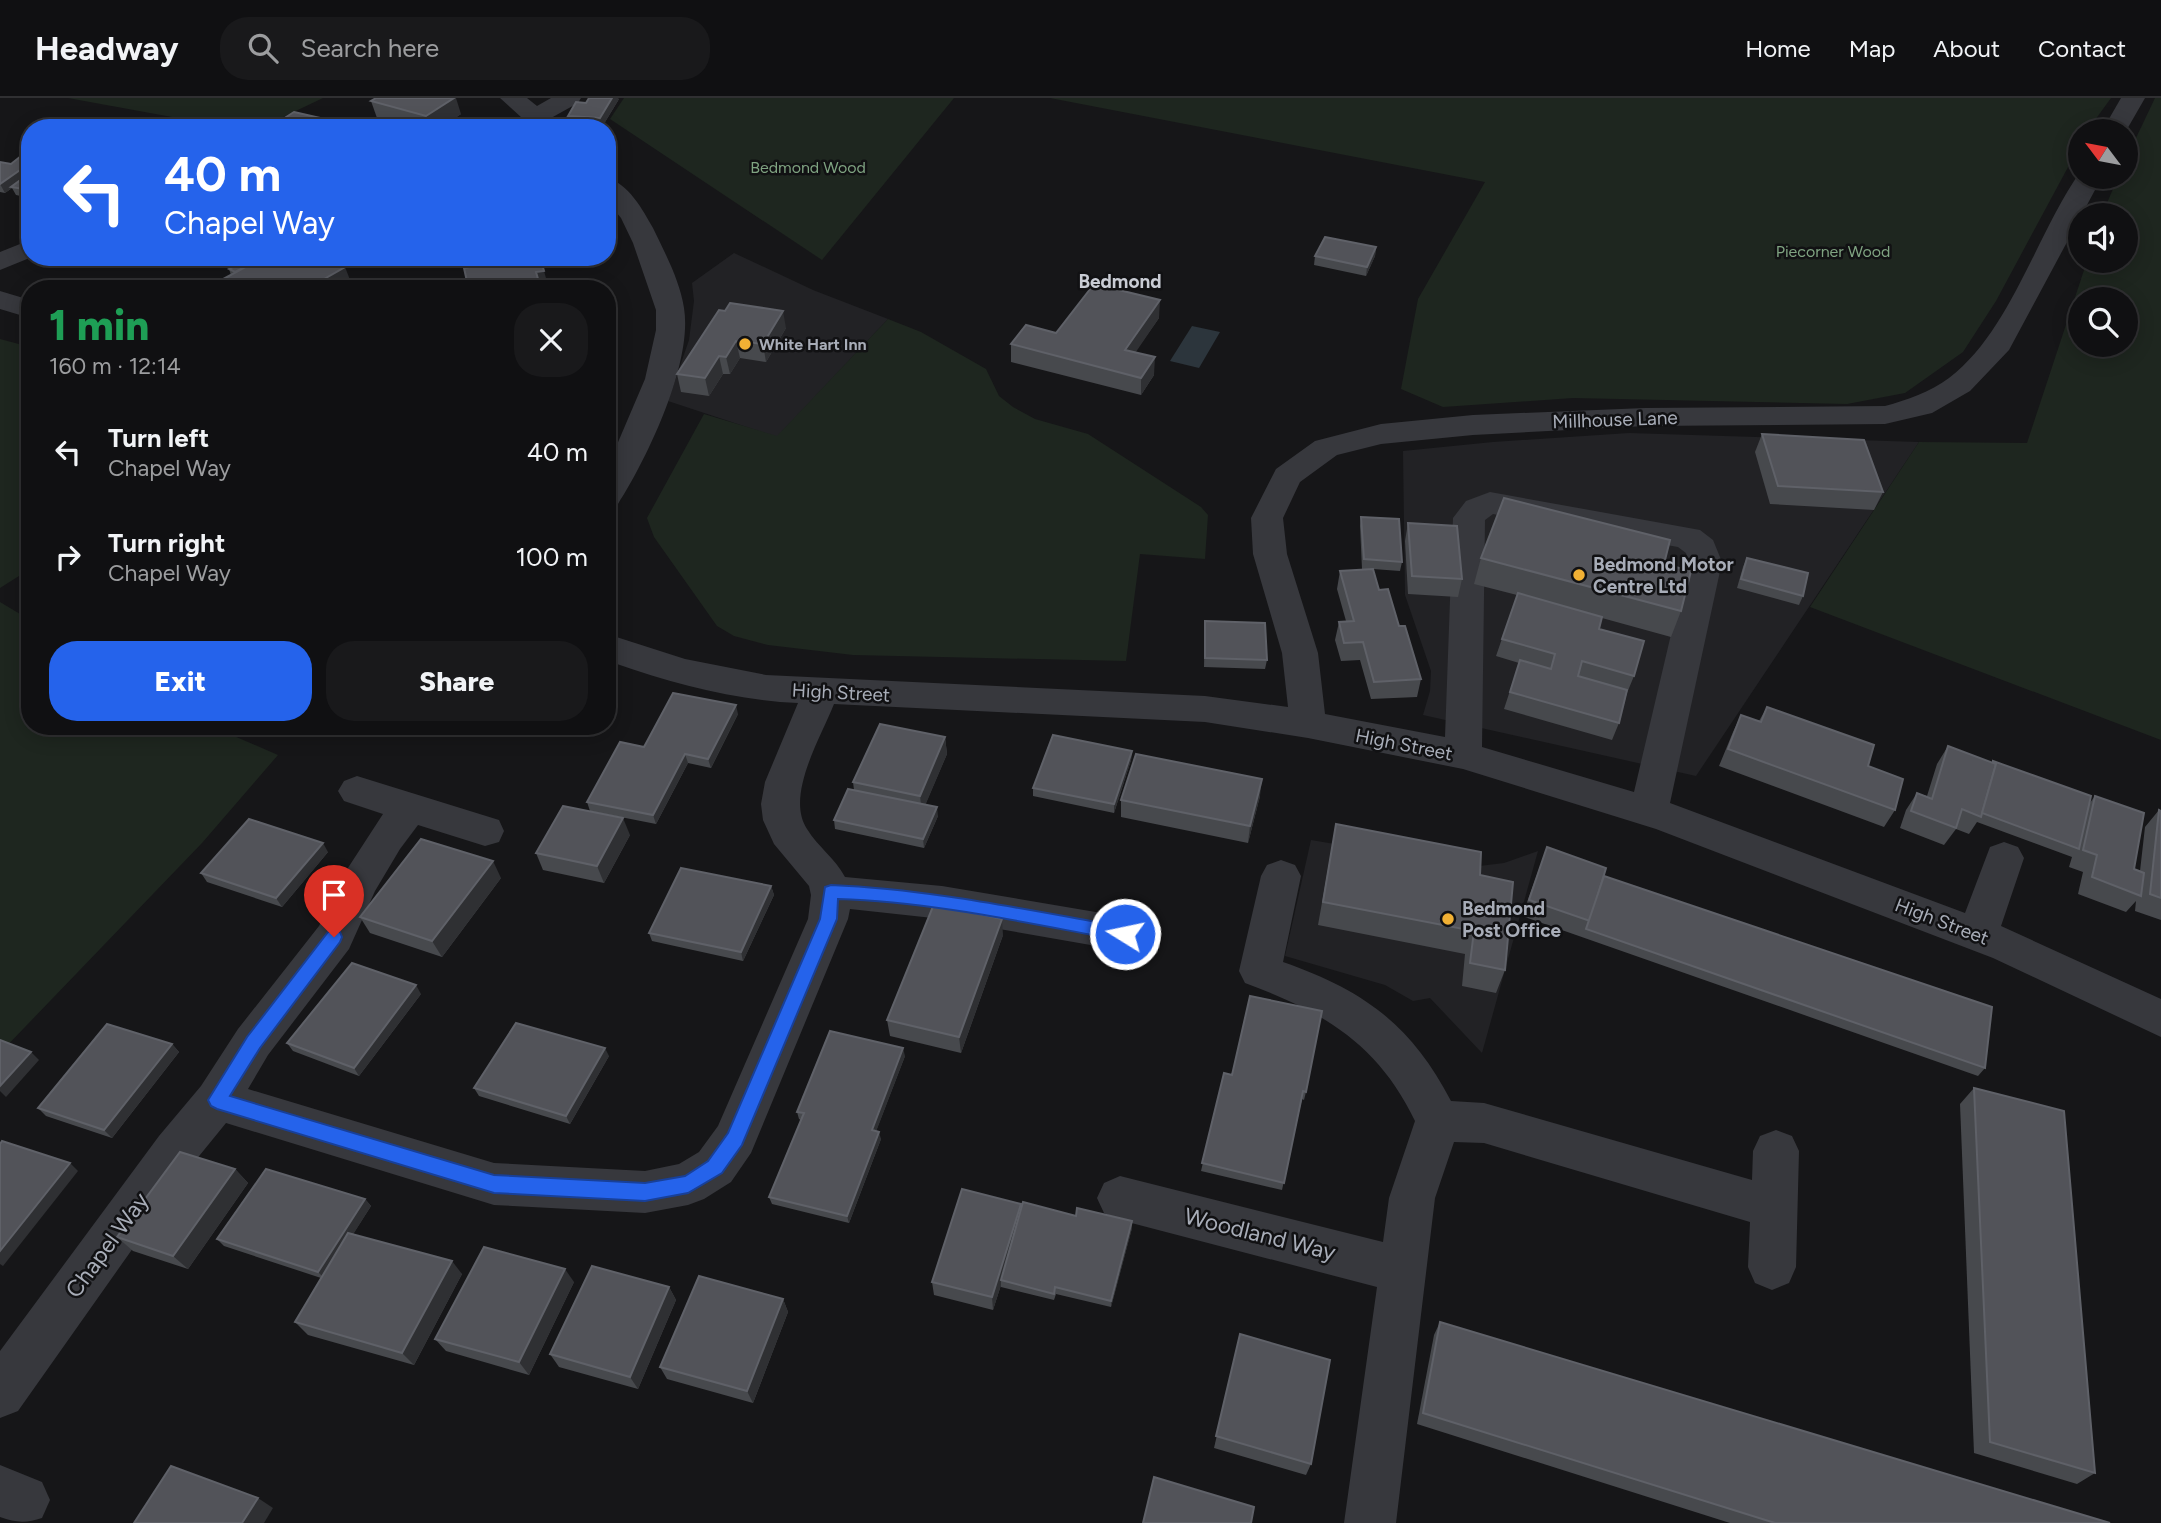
<!DOCTYPE html>
<meta charset="utf-8">
<style>
:root{--surface:#101012;--page:#19191b;--text:#f1f3f6;--muted:#9c9d9f;--line:#303032;--accent:#2563eb}
body{margin:0;font-family:Figtree,sans-serif;background:var(--page);color:var(--text);height:100vh;display:flex;flex-direction:column;font-size:26px;white-space:nowrap}
*{box-sizing:border-box;margin:0}
p{font-size:23px;color:var(--muted)}
.icon{flex:none;width:38px;height:38px;fill:none;stroke:currentColor;stroke-width:2;stroke-linecap:round;stroke-linejoin:round}
.map{position:relative;flex:1;overflow:hidden}
.side{position:absolute;left:21px;top:182px;width:595px;height:455px;display:flex;flex-direction:column;background:var(--surface);border-radius:28px;box-shadow:0 4px 18px #0003,0 0 0 2px var(--line)}
.side>*{flex:none}
.top-card{position:absolute;left:21px;top:21px;width:595px;height:147px;border-radius:28px;box-shadow:0 4px 18px #0003,0 0 0 2px var(--line);background:#2563eb;color:#fff;overflow:hidden}
.needle{width:46px;rotate:302deg}
.fabs{position:absolute;left:2068px;top:21px;display:grid;gap:14px}
.fabs a{display:grid;place-items:center;width:70px;height:70px;border-radius:50%;background:var(--surface);box-shadow:0 4px 18px #0003,0 0 0 2px var(--line);font-size:35px}
.pin{position:absolute;display:grid;place-items:center;width:60px;height:60px;color:#fff;margin:-72px -30px;border-radius:50% 50% 50% 0;rotate:-45deg;box-shadow:0 0 7px #0007}
.pin .icon{rotate:45deg}
.me{position:absolute;width:77px;margin:-38px;rotate:280deg;stroke-linejoin:round;filter:drop-shadow(0 0 5px #0008)}
.turn{display:flex;align-items:center;gap:24px;height:147px;padding:0 28px;font-size:32px}
.turn .icon{width:91px;height:91px;stroke-width:2.5}
.turn b{display:block;font-size:49px;line-height:60px}
.round{display:grid;place-items:center;flex:none;width:74px;height:74px;border-radius:28px;background:var(--page)}
.head{display:flex;align-items:center;justify-content:space-between;height:119px;padding:0 28px}
h1{font-size:42px;font-weight:800;line-height:52px;color:#1e9e55}
.cta{display:flex;gap:14px;margin-top:auto;padding:14px 28px}
.cta a{flex:1;height:80px;border-radius:28px;background:var(--accent);color:#fff;font-size:28px;font-weight:800;line-height:80px;text-align:center}
.cta a+a{background:var(--page);color:var(--text)}
ul{padding:0;list-style:none}
li{display:flex;align-items:center;gap:21px;height:105px;padding:0 28px}
li div{flex:1}
li b{display:block;font-size:26px}
li em{font-style:normal}
header{display:flex;align-items:center;gap:42px;box-sizing:border-box;height:98px;padding:0 35px;background:var(--surface);border-bottom:2px solid var(--line)}
header strong{font-size:33px}
nav{display:flex;gap:38px;margin-inline-start:auto;font-size:24px}
.search{width:490px;height:63px;background:var(--page);display:flex;align-items:center;gap:18px;box-sizing:border-box;padding:0 24px;border-radius:28px;color:var(--muted);font-size:26px}
.map>svg:first-child{display:block}
.built{fill:#222225}
.green{fill:#1e261f;fill-rule:evenodd}
.water{fill:#2c353c}
.lines{fill:none;stroke-linecap:round;stroke-linejoin:round}
.minor{fill:#37383d;fill-rule:evenodd}
.wall{fill:#47494d}
.shaded-wall{fill:#2f3033}
.building{fill:#525359;stroke:#5f6168;stroke-width:2}
.route{fill:#2563eb;stroke:#184099;stroke-width:2}
.poi-dot{fill:#f2b134;stroke:#111113;stroke-width:2.5}
.labels{text-anchor:middle;stroke-width:5;stroke-linejoin:round;paint-order:stroke}
.far-park-label{font-size:16px;fill:#7fa381;stroke:#111113}
.far-poi-label{font-size:16px;font-weight:bold;fill:#a8adb8;stroke:#111113;text-anchor:start}
.far-quarter-label{font-size:19px;font-weight:bold;fill:#c9ccd4;stroke:#111113}
.street-label{font-size:19px;fill:#a8adb8;stroke:#111113}
.poi-label{font-size:19px;font-weight:bold;fill:#a8adb8;stroke:#111113;text-anchor:start}
.near-street-label{font-size:23px;fill:#a8adb8;stroke:#111113}
</style>
<header>
<strong>Headway</strong>
<div class="search"><svg class="icon" aria-label="search" viewBox="0 0 24 24"><circle cx="10" cy="10" r="6"/><path d="M15 15l6 6"/></svg>Search here</div>
<nav><a>Home</a><a>Map</a><a>About</a><a>Contact</a></nav>
</header>
<div class="map">
<svg width="2161" height="1425" viewBox="0 0 2161 1425">
<rect width="100%" height="100%" fill="#161618"/>
<g class="built">
<polygon points="734,155 813,192 888,221 777,339 668,303 689,242 694,203 692,185"/>
<polygon points="1629,335 1919,344 1696,678 1423,617 1430,593 1431,573 1405,497 1403,353 1493,344"/>
<polygon points="1311,742 1471,769 1504,765 1538,753 1482,955 1430,900 1413,903 1385,887 1285,858"/>
</g>
<g class="green">
<polygon points="68,0 323,0 260,30 232,30"/>
<polygon points="624,0 954,0 822,162 610,21"/>
<polygon points="1050,0 2111,0 2087,33 2081,33 2081,45 1996,203 1963,254 1905,295 1847,306 1573,300 1443,309 1401,291 1418,201 1485,84"/>
<path d="M2155,0H2161V642L1810,509L1919,344L2027,345L2087,163H2126V117H2102L2118,79H2126V61ZM2081,201H2126V247H2081Z"/>
<polygon points="888,221 921,234 986,271 999,298 1013,309 1035,321 1088,336 1201,409 1208,417 1205,461 1140,456 1126,563 853,557 768,547 734,538 717,528 654,439 647,420 704,316 777,338"/>
<polygon points="0,241 30,249 30,471 0,490"/>
<polygon points="0,504 30,522 30,628 211,628 278,657 202,745 0,955"/>
</g>
<polygon class="water" points="1192,228 1220,234 1199,270 1170,263"/>
<g class="lines">
<g class="minor">
<polygon points="500,0 527,0 537,8 551,0 581,0 578,5 551,20 560,30 533,30"/>
<polygon points="2121,0 2145,0 2126,33 2102,33"/>
<path d="M2080,74L2081,79H2102L2009,252L1970,293L1932,315L1885,326L1645,328L1473,337L1381,346L1337,357L1300,384L1283,420L1287,456L1318,555L1325,616L1445,639L1453,420L1466,403L1490,394L1700,432L1713,442L1722,464L1670,705L1965,815L1990,749L2004,744L2018,749L2024,760L2001,828L2161,901V939L1993,860L1656,731L1463,671L1308,640L1205,624L834,606C821,639 785,698 807,731C818,749 835,760 845,779L942,788L1125,819L1139,824L1145,836L1139,848L1125,853L942,821L850,811L848,821L751,1055L731,1084L704,1101L688,1107L645,1115L494,1107L226,1025L191,1068L18,1313L0,1320V1253L159,1038L201,988L238,931L319,828L344,776L383,716L344,703L338,693L344,683L357,678L499,722L504,733L499,744L485,748L418,727L400,751L375,793L349,851L268,957L248,991L494,1065L645,1073L679,1066L699,1054L718,1028L808,821L811,797L809,788L774,746L763,722L761,706L765,684L798,605C735,602 674,586 614,565L607,562V536L685,561L766,577L1205,598L1288,609L1282,555L1253,456L1251,420L1276,371L1315,343L1381,326L1473,317L1645,310L1885,308C1907,302 1930,294 1949,280C2010,234 2036,137 2080,74ZM1493,416L1678,449L1686,455L1688,464L1634,694L1482,649L1485,422Z"/>
<path d="M607,80C628,85 643,112 653,130C665,155 680,183 684,210C693,265 647,361 618,406L607,409V370L645,281L656,232V212L633,145L621,120L607,103Z"/>
<polygon points="30,142 30,159 32,159 0,172 0,154"/>
<polygon points="0,193 30,202 30,220 0,211"/>
<path d="M1281,762L1295,767L1301,778L1283,864C1363,892 1411,926 1451,1003L1484,1005L1752,1082L1753,1053L1760,1038L1776,1032L1792,1038L1799,1053L1796,1169L1789,1185L1772,1192L1755,1185L1748,1169L1750,1124L1484,1045L1454,1044L1435,1100L1396,1425H1344L1377,1189L1120,1122L1104,1115L1097,1100L1104,1085L1120,1078L1383,1144L1389,1100L1415,1023C1378,946 1324,914 1245,885L1239,873L1261,778L1267,767Z"/>
<path d="M0,1367L42,1384L50,1402L42,1420C27,1425 16,1425 0,1419Z"/>
</g>
</g>
<g class="wall">
<polygon points="619,1 602,29 570,27 568,18 586,5"/>
<polygon points="371,3 461,16 440,30 412,30 377,20"/>
<polygon points="275,26 331,30 277,30"/>
<polygon points="30,60 30,100 16,97 12,90 5,95 0,94 0,64 11,66"/>
<polygon points="1376,149 1375,158 1366,178 1314,167 1315,158"/>
<polygon points="313,167 352,187 345,191 230,191 225,180 231,177 229,171"/>
<polygon points="719,212 786,230 766,264 740,260 730,276 723,276 709,298 681,294 677,276"/>
<polygon points="1159,220 1135,254 1154,277 1141,297 1011,264 1011,246 1056,235"/>
<polygon points="1762,336 1883,394 1874,412 1770,406 1755,354"/>
<polygon points="1361,419 1402,464 1400,473 1373,471 1379,492 1399,528 1421,581 1417,599 1371,601 1360,562 1341,563 1335,542 1339,524 1346,523 1337,491 1340,473 1373,471 1362,471 1360,428"/>
<polygon points="1408,425 1462,481 1458,499 1408,496 1405,443"/>
<polygon points="1481,460 1664,466 1681,513 1671,539 1602,520 1599,531 1634,578 1627,595 1619,625 1612,642 1504,611 1519,565 1496,558 1517,497 1474,486"/>
<polygon points="1747,460 1803,498 1799,507 1737,490 1743,469"/>
<polygon points="1205,523 1267,562 1265,571 1204,569"/>
<polygon points="1767,609 1868,668 1895,712 1884,729 1719,668 1733,634 1741,617 1759,623"/>
<polygon points="738,616 711,670 688,665 656,726 590,713 587,704 644,649"/>
<polygon points="945,639 947,656 925,707 938,718 924,750 835,731 834,722 854,692 853,684"/>
<polygon points="1948,648 2089,706 2095,698 2134,771 2140,773 2145,729 2159,712 2161,713 2161,822 2135,813 2136,803 2126,814 2078,796 2083,774 2069,769 2072,759 1977,724 1969,736 1956,731 1944,747 1900,730 1906,712 1917,695 1927,698 1937,666"/>
<polygon points="1132,653 1131,662 1114,715 1033,698 1033,690"/>
<polygon points="1260,698 1248,745 1121,719 1121,702"/>
<polygon points="1336,726 1480,777 1505,872 1496,895 1462,888 1465,856 1318,827"/>
<polygon points="630,737 604,785 543,772 536,755"/>
<polygon points="1547,749 1604,778 1985,970 1978,978 1522,818"/>
<polygon points="328,754 282,809 207,784 201,775"/>
<polygon points="501,780 442,859 370,835 360,819"/>
<polygon points="771,788 774,797 743,863 652,843 649,835"/>
<polygon points="1003,837 961,955 890,938 887,922"/>
<polygon points="421,896 359,978 293,953 287,945"/>
<polygon points="172,946 179,954 112,1040 46,1018 38,1010"/>
<polygon points="609,958 570,1026 479,998 474,990"/>
<polygon points="905,958 876,1033 881,1041 849,1125 772,1106 769,1099 801,1022 799,1021 797,1014"/>
<polygon points="1224,975 1306,994 1304,1002 1302,1001 1282,1092 1201,1073"/>
<polygon points="1974,990 2095,1375 2077,1386 1974,1355 1960,1006"/>
<polygon points="235,1071 248,1085 188,1171 133,1153 117,1139"/>
<polygon points="365,1101 371,1108 353,1136 462,1176 414,1267 308,1237 295,1224 321,1180 224,1148 217,1141"/>
<polygon points="1021,1112 1076,1118 1132,1130 1111,1209 1056,1196 1054,1202 1001,1189 1001,1187 993,1212 934,1197 932,1184"/>
<polygon points="574,1184 529,1277 446,1253 435,1241"/>
<polygon points="669,1189 676,1202 638,1291 559,1269 550,1256"/>
<polygon points="783,1201 788,1214 753,1305 667,1281 660,1269"/>
<polygon points="1440,1224 2110,1425 1730,1425 1417,1326 1434,1237"/>
<polygon points="1240,1236 1311,1366 1306,1377 1214,1350"/>
</g>
<g class="shaded-wall">
<polygon points="454,0 456,0 461,16 440,30 430,30 426,18"/>
<polygon points="612,0 618,0 619,1 602,29 600,20"/>
<polygon points="329,22 331,30 318,30"/>
<polygon points="30,65 30,78 11,89 12,90 5,95 0,86"/>
<polygon points="1376,149 1375,158 1366,178 1367,169"/>
<polygon points="286,159 309,159 313,168 297,176"/>
<polygon points="345,169 352,187 345,191 313,191 312,188"/>
<polygon points="544,173 549,191 541,191 536,174"/>
<polygon points="492,183 494,191 469,191 468,188"/>
<polygon points="1160,202 1159,220 1125,270 1125,252"/>
<polygon points="783,213 786,230 766,264 763,246"/>
<polygon points="736,243 740,260 730,276 726,259"/>
<polygon points="719,258 723,276 709,298 705,280"/>
<polygon points="1155,259 1154,277 1141,297 1141,280"/>
<polygon points="736,607 738,616 711,670 708,661"/>
<polygon points="945,639 947,656 922,715 920,698"/>
<polygon points="1132,653 1131,662 1114,715 1114,706"/>
<polygon points="685,656 688,665 656,726 653,717"/>
<polygon points="1262,681 1260,698 1248,745 1250,728"/>
<polygon points="937,709 938,718 924,750 923,741"/>
<polygon points="623,720 630,737 604,785 597,768"/>
<polygon points="323,745 328,754 282,809 276,800"/>
<polygon points="493,763 501,780 442,859 432,843"/>
<polygon points="771,788 774,797 743,863 741,854"/>
<polygon points="1002,821 1003,837 961,955 959,939"/>
<polygon points="416,887 421,896 359,978 354,970"/>
<polygon points="172,946 179,954 112,1040 104,1032"/>
<polygon points="605,950 609,958 570,1026 566,1018"/>
<polygon points="903,950 905,958 874,1039 872,1032"/>
<polygon points="31,954 39,962 6,999 0,993 0,988"/>
<polygon points="879,1034 881,1041 849,1125 847,1118"/>
<polygon points="70,1065 78,1073 3,1168 0,1166 0,1153"/>
<polygon points="235,1071 248,1085 188,1171 173,1158"/>
<polygon points="365,1101 371,1108 325,1181 318,1174"/>
<polygon points="1021,1106 1022,1120 1001,1182 1001,1187 993,1212 992,1199"/>
<polygon points="1132,1123 1132,1130 1111,1209 1111,1203"/>
<polygon points="452,1163 462,1176 414,1267 402,1255"/>
<polygon points="565,1171 574,1184 529,1277 519,1264"/>
<polygon points="669,1189 676,1202 638,1291 630,1279"/>
<polygon points="783,1201 788,1214 753,1305 747,1293"/>
<polygon points="258,1400 273,1410 264,1425 242,1425"/>
</g>
<g class="building">
<polygon points="376,0 454,0 426,18 371,3"/>
<polygon points="589,0 612,0 600,20 568,18 576,4 586,5"/>
<polygon points="294,14 329,22 318,30 290,30 275,26"/>
<polygon points="21,58 30,60 30,65 0,86 0,64 11,66"/>
<polygon points="30,75 30,92 11,89"/>
<polygon points="1325,139 1376,149 1367,169 1315,158"/>
<polygon points="251,159 264,159 235,174 229,171"/>
<polygon points="264,159 290,159 310,169 326,160 345,169 312,188 317,191 246,191 225,180"/>
<polygon points="485,159 540,159 544,173 536,174 541,191 494,191 492,183 468,188 464,170 487,166"/>
<polygon points="1094,186 1160,202 1125,252 1155,259 1141,280 1011,246 1026,227 1056,235"/>
<polygon points="730,205 783,213 763,246 736,243 726,259 719,258 705,280 677,276 719,212 725,213"/>
<polygon points="1762,336 1864,342 1883,394 1778,388"/>
<polygon points="1504,400 1670,442 1664,466 1691,473 1681,513 1481,460"/>
<polygon points="1361,419 1399,421 1402,464 1364,461"/>
<polygon points="1408,425 1457,428 1462,481 1412,478"/>
<polygon points="1747,460 1808,475 1803,498 1741,481"/>
<polygon points="1373,471 1379,492 1388,491 1399,528 1405,528 1421,581 1374,584 1363,544 1344,545 1339,524 1354,523 1340,473"/>
<polygon points="1518,495 1602,519 1599,531 1644,543 1634,578 1582,563 1578,578 1627,592 1619,625 1510,594 1520,562 1551,571 1555,556 1502,541"/>
<polygon points="1205,523 1265,525 1267,562 1205,560"/>
<polygon points="673,595 736,607 708,661 685,656 653,717 587,704 620,644 644,649"/>
<polygon points="1767,609 1874,647 1868,668 1903,681 1895,712 1728,651 1741,617 1761,624"/>
<polygon points="880,626 945,639 920,698 853,684"/>
<polygon points="1053,637 1132,653 1114,706 1033,690"/>
<polygon points="1948,648 1996,666 1981,719 1962,711 1956,730 1911,713 1917,695 1932,701"/>
<polygon points="1136,656 1262,681 1250,728 1121,702"/>
<polygon points="1993,663 2091,698 2079,751 1982,715 1996,666 1993,664"/>
<polygon points="848,691 937,709 923,741 834,722"/>
<polygon points="2095,698 2144,715 2134,771 2144,775 2141,798 2092,779 2097,757 2083,752"/>
<polygon points="563,708 623,720 597,768 536,755"/>
<polygon points="2159,712 2161,713 2161,800 2150,796"/>
<polygon points="249,721 323,745 276,800 201,775"/>
<polygon points="1336,726 1481,754 1480,777 1513,784 1505,872 1470,865 1474,833 1323,804"/>
<polygon points="421,741 493,763 432,843 360,819"/>
<polygon points="1547,749 1606,770 1590,823 1529,802"/>
<polygon points="681,770 771,788 741,854 649,835"/>
<polygon points="1604,778 1992,909 1985,970 1586,831"/>
<polygon points="934,806 1002,821 959,939 887,922"/>
<polygon points="352,865 416,887 354,970 287,945"/>
<polygon points="1250,898 1322,913 1306,994 1303,993 1284,1085 1202,1065 1224,975 1232,977"/>
<polygon points="516,925 605,950 566,1018 474,990"/>
<polygon points="107,926 172,946 104,1032 38,1010"/>
<polygon points="830,933 903,950 872,1032 879,1034 847,1118 769,1099 804,1015 797,1014"/>
<polygon points="0,942 31,954 0,988"/>
<polygon points="1974,990 2064,1013 2095,1375 1990,1344"/>
<polygon points="2,1043 70,1065 0,1153 0,1046"/>
<polygon points="180,1054 235,1071 173,1158 117,1139"/>
<polygon points="266,1071 365,1101 318,1174 217,1141"/>
<polygon points="962,1091 1021,1106 992,1199 932,1184"/>
<polygon points="1023,1104 1076,1118 1077,1110 1132,1123 1111,1203 1055,1189 1054,1196 1001,1182"/>
<polygon points="348,1135 452,1163 402,1255 295,1224"/>
<polygon points="484,1149 565,1171 519,1264 435,1241"/>
<polygon points="592,1168 669,1189 630,1279 550,1256"/>
<polygon points="699,1178 783,1201 747,1293 660,1269"/>
<polygon points="1440,1224 2110,1425 1775,1425 1423,1315"/>
<polygon points="1240,1236 1330,1262 1311,1366 1216,1338"/>
<polygon points="171,1368 258,1400 242,1425 134,1425"/>
<polygon points="1154,1379 1254,1409 1251,1425 1143,1425"/>
</g>
<path class="route" d="M831,787C930,791 1027,812 1125,829L1131,831L1134,836L1131,841L1125,843C1030,826 935,804 838,801L837,821L742,1047L722,1075L688,1095L645,1103L494,1095L217,1011L211,1008L208,1002L247,939L328,834H340L342,839L340,844L260,950L230,998L494,1077L645,1085L685,1078L708,1063L728,1035L820,821L825,789Z"/>
<g class="poi-dot">
<circle cx="745" cy="246" r="7"/>
<circle cx="1579" cy="477" r="7"/>
<circle cx="1448" cy="821" r="7"/>
</g>
<g class="labels">
<g class="far-park-label">
<text x="808" y="75">Bedmond Wood</text>
<text x="1833" y="159">Piecorner Wood</text>
</g>
<g class="far-poi-label">
<text x="759" y="252">White Hart Inn</text>
</g>
<g class="far-quarter-label">
<text x="1120" y="190">Bedmond</text>
</g>
<g class="street-label">
<text transform="translate(1615 321) rotate(-2)" y="7">Millhouse Lane</text>
<text transform="translate(841 594) rotate(3)" y="7">High Street</text>
<text transform="translate(1404 646) rotate(11)" y="7">High Street</text>
<text transform="translate(1942 823) rotate(21)" y="7">High Street</text>
</g>
<g class="poi-label">
<text x="1593" y="473">Bedmond Motor<tspan x="1593" dy="22">Centre Ltd</tspan></text>
<text x="1462" y="817">Bedmond<tspan x="1462" dy="22">Post Office</tspan></text>
</g>
<g class="near-street-label">
<text transform="translate(1260 1136) rotate(14)" y="8">Woodland Way</text>
<text transform="translate(107 1147) rotate(-54)" y="8">Chapel Way</text>
</g>
</g>
</svg>
<div class="fabs">
<a><svg class="needle" viewBox="-14 -14 28 28"><path d="M0-13l5 13h-10z" fill="#e53935"/><path d="M0 13l5-13h-10z" fill="#9c9d9f"/></svg></a>
<a><svg class="icon" aria-label="sound" viewBox="0 0 24 24"><path d="M4 9h4l5-4v14l-5-4H4zM17 9q2 3 0 6"/></svg></a>
<a><svg class="icon" aria-label="search" viewBox="0 0 24 24"><circle cx="10" cy="10" r="6"/><path d="M15 15l6 6"/></svg></a>
</div>
<div class="pin" style="left:334px;top:839px;background:#d93025"><svg class="icon" aria-label="arrive" viewBox="0 0 24 24"><path d="M6 21V4h12l-3 4 3 4H6"/></svg></div>
<svg class="me" style="left:1125px;top:836px" viewBox="-20 -20 40 40"><circle r="17" fill="#2563eb" stroke="#fff" stroke-width="3"/><path d="M0-11L8 9 0 5-8 9z" fill="#fff"/></svg>
<div class="top-card">
<div class="turn"><svg class="icon" aria-label="left" viewBox="0 0 24 24"><path d="M17 20v-9H6M10 6l-5 5 5 5"/></svg><div><b>40 m</b>Chapel Way</div></div>
</div>
<section class="side">
<div class="head"><div><h1>1 min</h1><p>160 m · 12:14</p></div><a class="round"><svg class="icon" aria-label="close" viewBox="0 0 24 24"><path d="M6 6l12 12M18 6L6 18"/></svg></a></div>
<ul>
<li><svg class="icon" aria-label="left" viewBox="0 0 24 24"><path d="M17 20v-9H6M10 6l-5 5 5 5"/></svg><div><b>Turn left</b><p>Chapel Way</p></div><em>40 m</em></li>
<li><svg class="icon" aria-label="right" viewBox="0 0 24 24"><path d="M7 20v-9h11M14 6l5 5-5 5"/></svg><div><b>Turn right</b><p>Chapel Way</p></div><em>100 m</em></li>
</ul>
<div class="cta"><a>Exit</a><a>Share</a></div>
</section>
</div>
